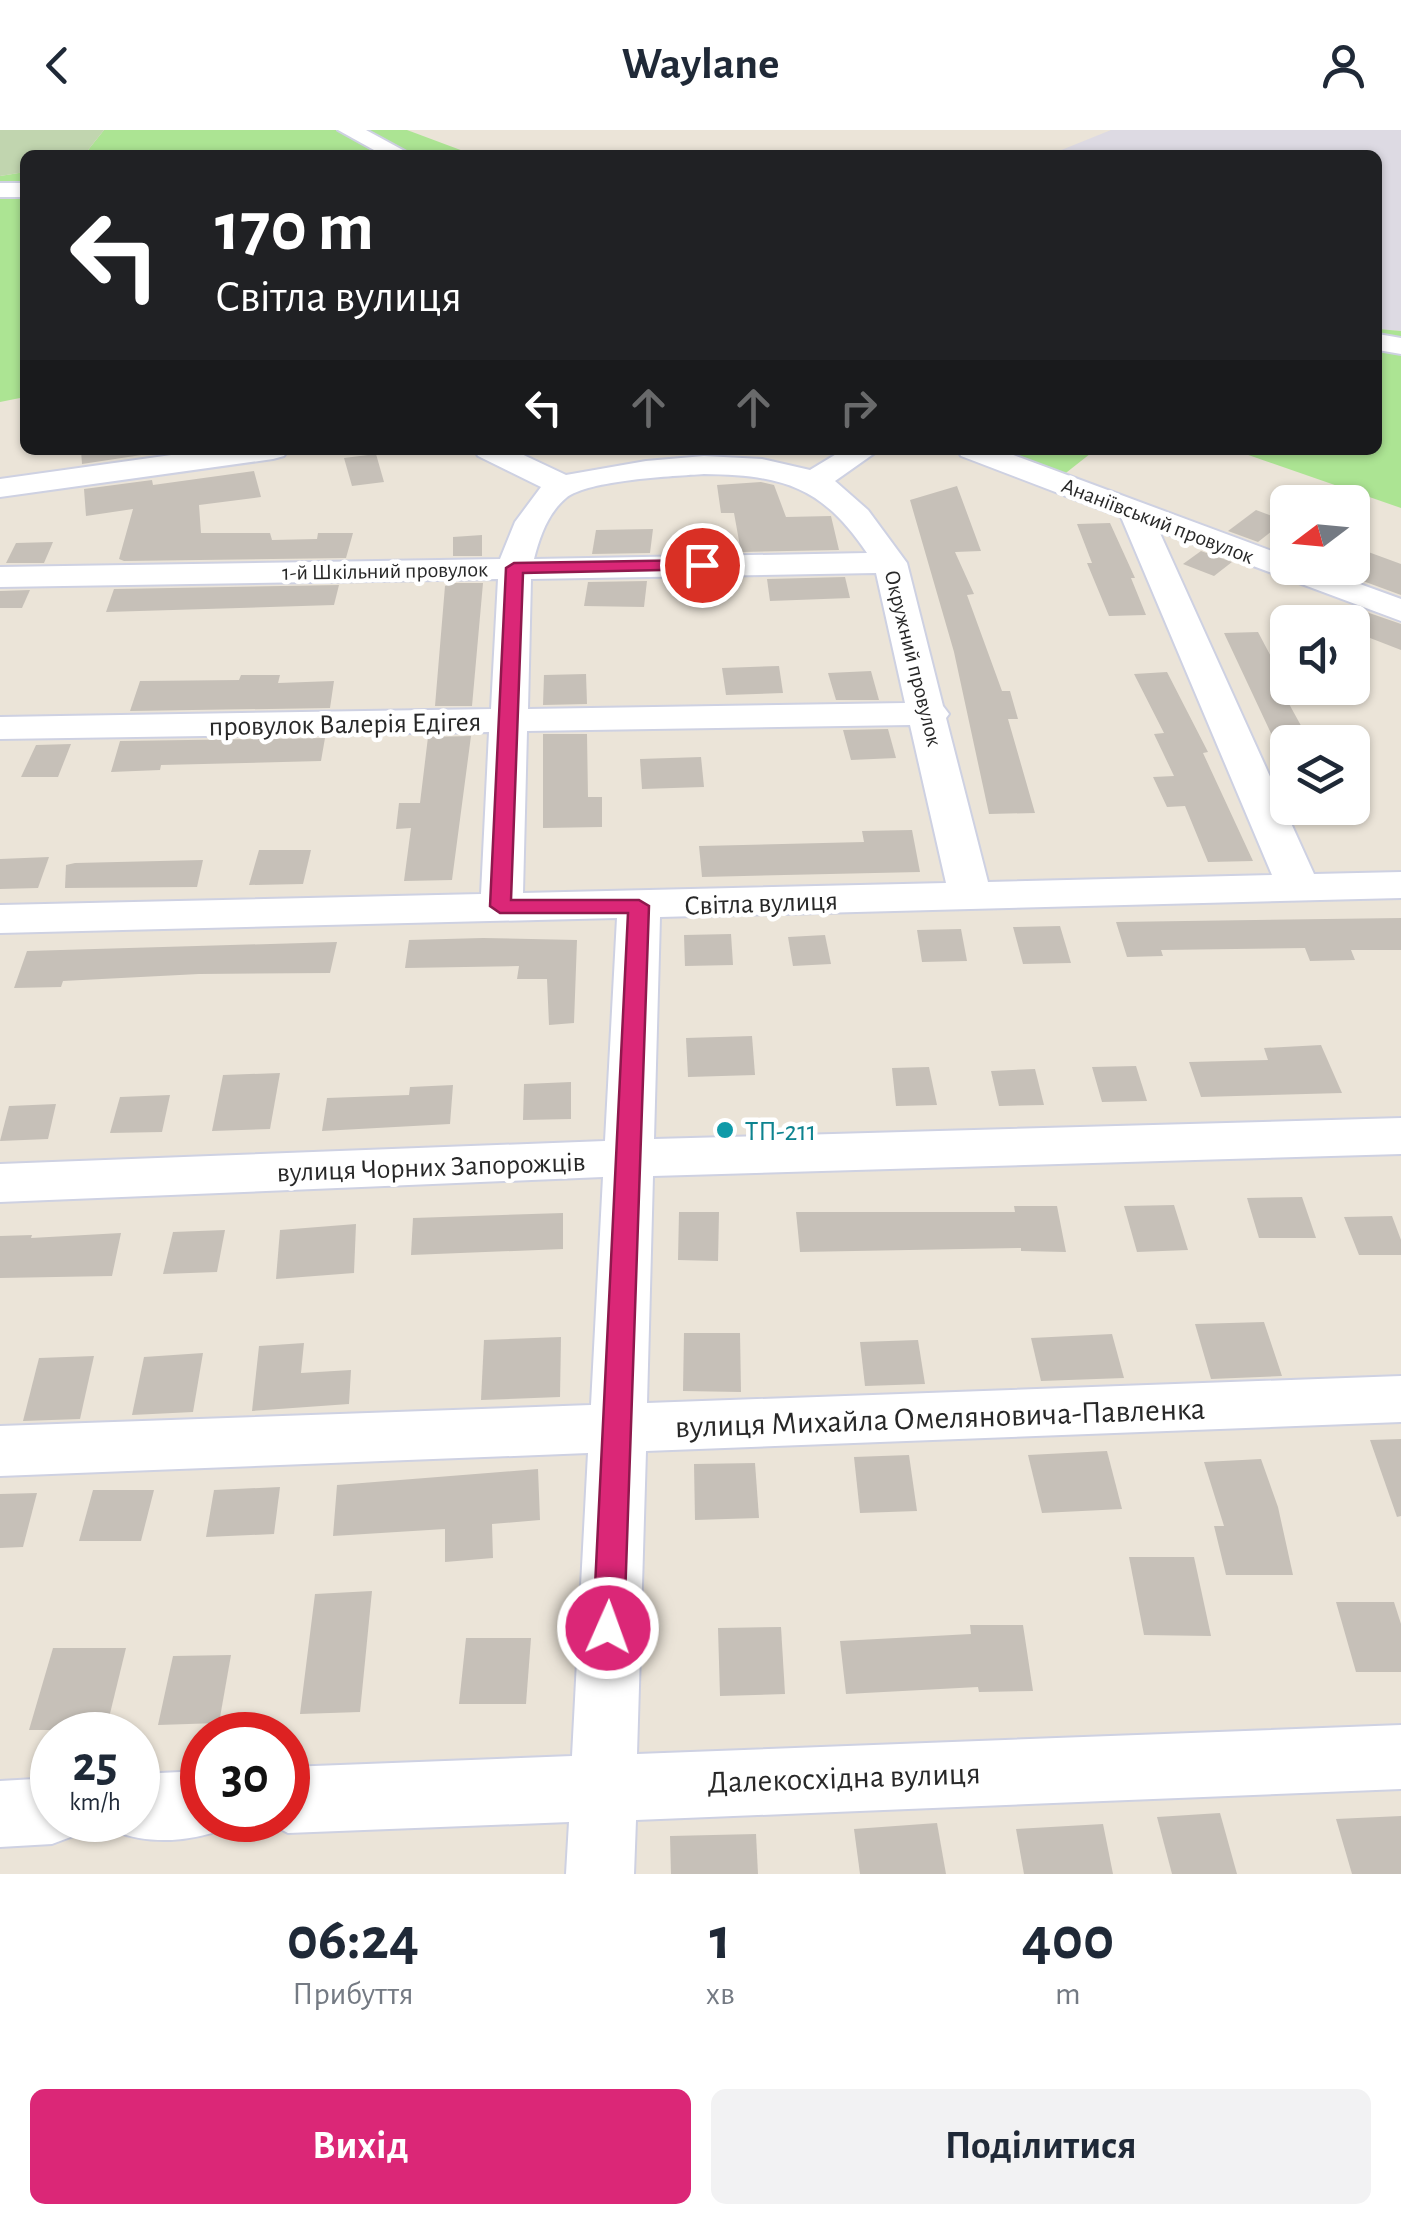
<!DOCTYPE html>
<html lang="uk">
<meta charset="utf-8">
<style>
:root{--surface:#fff;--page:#f2f2f3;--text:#1f2937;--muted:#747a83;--accent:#db2777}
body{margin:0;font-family:"Alegreya Sans",sans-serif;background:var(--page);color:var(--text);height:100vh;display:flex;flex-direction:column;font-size:38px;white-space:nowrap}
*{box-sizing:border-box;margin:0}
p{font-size:32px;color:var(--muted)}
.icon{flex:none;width:55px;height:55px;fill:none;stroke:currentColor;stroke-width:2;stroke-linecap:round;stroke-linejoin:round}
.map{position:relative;height:1744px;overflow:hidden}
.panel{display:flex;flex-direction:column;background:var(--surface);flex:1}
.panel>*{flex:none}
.hud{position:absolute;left:20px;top:20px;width:1362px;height:305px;border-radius:15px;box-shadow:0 2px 8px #0004;background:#202124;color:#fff;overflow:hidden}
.needle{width:65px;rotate:254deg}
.controls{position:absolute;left:1270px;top:355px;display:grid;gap:20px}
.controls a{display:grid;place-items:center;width:100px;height:100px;border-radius:15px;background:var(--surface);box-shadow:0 2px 8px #0004;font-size:50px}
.speed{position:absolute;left:30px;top:1582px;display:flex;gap:20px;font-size:50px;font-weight:700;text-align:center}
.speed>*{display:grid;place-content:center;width:130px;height:130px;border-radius:50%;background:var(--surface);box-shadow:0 2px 8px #0004;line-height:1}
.speed small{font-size:25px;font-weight:400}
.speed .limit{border:15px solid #d22;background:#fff;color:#111}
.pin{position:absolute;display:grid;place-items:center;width:85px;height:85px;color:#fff;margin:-42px;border:5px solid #fff;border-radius:50%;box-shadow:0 2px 10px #0007}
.me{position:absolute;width:110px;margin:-55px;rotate:2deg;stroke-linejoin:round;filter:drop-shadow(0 0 8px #0008)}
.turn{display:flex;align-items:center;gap:35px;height:210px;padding:0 30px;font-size:45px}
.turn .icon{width:130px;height:130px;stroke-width:2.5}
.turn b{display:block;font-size:70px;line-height:85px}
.lanes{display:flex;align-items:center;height:95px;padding:0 30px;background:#0003;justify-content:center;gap:50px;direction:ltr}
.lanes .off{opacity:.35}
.eta{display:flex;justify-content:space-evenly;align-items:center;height:170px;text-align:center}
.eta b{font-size:60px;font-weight:600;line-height:70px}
.cta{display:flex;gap:20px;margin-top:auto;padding:20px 30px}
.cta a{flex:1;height:115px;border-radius:15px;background:var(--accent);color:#fff;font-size:40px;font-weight:600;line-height:115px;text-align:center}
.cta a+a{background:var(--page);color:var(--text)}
header{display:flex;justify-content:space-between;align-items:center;height:130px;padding:0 30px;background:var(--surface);font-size:45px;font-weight:600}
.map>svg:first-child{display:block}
.industrial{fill:#dddae3}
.green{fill:#ace493}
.cemetery{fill:#c1d5af}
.building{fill:#c6c0b8}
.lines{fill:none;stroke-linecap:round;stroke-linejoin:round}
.minor-casing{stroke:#ced1e2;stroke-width:4}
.minor{fill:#fff;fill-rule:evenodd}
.route{fill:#db2777;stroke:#8e194d;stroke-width:2.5}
.culture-dot{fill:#0f9aa8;stroke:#fff;stroke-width:4}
.labels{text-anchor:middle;stroke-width:9;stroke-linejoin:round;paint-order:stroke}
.far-street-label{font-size:22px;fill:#282828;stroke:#fff}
.street-label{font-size:28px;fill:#282828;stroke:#fff}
.culture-label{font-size:28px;fill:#0d838f;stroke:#fff;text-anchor:start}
.near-street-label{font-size:32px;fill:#282828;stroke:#fff}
</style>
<header><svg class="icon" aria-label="back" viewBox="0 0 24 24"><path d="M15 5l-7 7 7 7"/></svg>Waylane<svg class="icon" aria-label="person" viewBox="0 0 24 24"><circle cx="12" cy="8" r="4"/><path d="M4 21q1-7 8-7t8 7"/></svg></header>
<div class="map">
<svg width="1401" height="1744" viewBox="0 0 1401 1744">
<rect width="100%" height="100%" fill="#ebe4d8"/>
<polygon class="industrial" points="1111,0 1401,0 1401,201 1378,199 1378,25 1049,25"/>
<g class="green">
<polygon points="104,0 407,0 474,25 84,25"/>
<polygon points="25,42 25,267 0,272 0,46"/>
<polygon points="1378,199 1401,201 1401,378 1234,320 1378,320"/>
<polygon points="990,320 1095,320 1062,346"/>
</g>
<polygon class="cemetery" points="0,0 104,0 84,25 25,25 25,42 0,46"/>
<g class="building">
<polygon points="81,320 148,320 148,324 82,334"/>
<polygon points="376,324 384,352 352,356 344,328"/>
<polygon points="254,341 261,367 199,375 201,403 270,403 272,410 317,409 318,403 353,403 346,428 124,431 119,429 133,379 86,386 84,359 152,350 153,355"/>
<polygon points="761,352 774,355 786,387 831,386 839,420 741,422 734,383 721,383 717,355"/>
<polygon points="957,356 981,421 955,422 974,464 967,465 1002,561 1010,561 1018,589 1008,589 1035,683 989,684 954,522 910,370"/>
<polygon points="1256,380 1285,391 1258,412 1228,401"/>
<polygon points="1110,393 1135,448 1131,448 1146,485 1109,486 1087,433 1092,433 1077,394"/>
<polygon points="653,399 650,423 592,424 596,400"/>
<polygon points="482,405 482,426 453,426 453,407"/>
<polygon points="53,412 44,433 6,433 16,413"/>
<polygon points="1352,416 1401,434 1401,465 1352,447"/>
<polygon points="1201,421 1232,432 1214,446 1183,434"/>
<polygon points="845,447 850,468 770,471 767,449"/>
<polygon points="647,451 644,477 584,476 588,452"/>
<polygon points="453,453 483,453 472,576 435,576 445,456"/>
<polygon points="339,455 334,475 106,482 114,459"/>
<polygon points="30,460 22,478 0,478 0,461"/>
<polygon points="1352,477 1401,494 1401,520 1352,501"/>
<polygon points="1258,502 1295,572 1288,572 1310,612 1275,612 1224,503"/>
<polygon points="779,536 783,563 726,565 722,538"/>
<polygon points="871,541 879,570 836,570 828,543"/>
<polygon points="1167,542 1208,622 1203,623 1253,731 1208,732 1185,676 1167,677 1153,647 1174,646 1154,604 1164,603 1134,544"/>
<polygon points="586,544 587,574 543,575 544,545"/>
<polygon points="241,545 280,545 278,553 334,551 330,578 130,581 140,551 239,550"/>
<polygon points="888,599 896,628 851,630 843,600"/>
<polygon points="543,604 587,604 588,667 602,667 602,697 543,698"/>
<polygon points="471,606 452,750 404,751 411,698 396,699 399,673 420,673 428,607"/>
<polygon points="325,608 321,631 161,635 160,640 111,642 120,611"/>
<polygon points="71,614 58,647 21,647 36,615"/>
<polygon points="701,627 704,657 642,659 640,629"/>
<polygon points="912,700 920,742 702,747 699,716 864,712 862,701"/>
<polygon points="259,720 311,720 303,754 249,755"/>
<polygon points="49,727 38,758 0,759 0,729"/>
<polygon points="203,730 197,757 65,758 66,735 75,733"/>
<polygon points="1401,788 1401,820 1351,820 1355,830 1310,831 1305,818 1161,820 1163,826 1127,827 1116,792"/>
<polygon points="1060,796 1071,833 1023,834 1013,797"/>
<polygon points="961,799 967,831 922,832 917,800"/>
<polygon points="731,804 733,835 685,836 684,805"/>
<polygon points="825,805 831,834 793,836 788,807"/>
<polygon points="483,808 577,810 574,893 549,895 547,849 517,849 519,836 405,838 409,810"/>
<polygon points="337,812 330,843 199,844 63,851 61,857 14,858 27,821"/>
<polygon points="752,906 755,945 688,947 686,908"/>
<polygon points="1321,915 1342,963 1201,967 1189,932 1268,930 1264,918"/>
<polygon points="1136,936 1147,971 1102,972 1092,937"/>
<polygon points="929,937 937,975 896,976 892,938"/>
<polygon points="1035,939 1044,975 999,976 991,941"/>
<polygon points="280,943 270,999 212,1001 223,945"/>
<polygon points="571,952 571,989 523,990 524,954"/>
<polygon points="453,955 450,994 322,1001 327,968 409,965 410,957"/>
<polygon points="170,965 162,1002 110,1003 120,967"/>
<polygon points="56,974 48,1009 0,1011 9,976"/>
<polygon points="1302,1067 1316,1108 1259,1108 1247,1068"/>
<polygon points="1174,1075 1188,1120 1137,1122 1124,1076"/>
<polygon points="1014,1076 1057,1076 1066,1122 1021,1121 1021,1118 800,1122 796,1082 1015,1082"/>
<polygon points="679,1082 719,1082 718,1131 678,1130"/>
<polygon points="563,1083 563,1119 411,1125 413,1088"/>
<polygon points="1392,1086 1401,1110 1401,1125 1359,1125 1344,1087"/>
<polygon points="356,1094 354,1143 276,1149 280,1100"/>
<polygon points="225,1100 217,1142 163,1144 173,1102"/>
<polygon points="121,1103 112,1146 0,1148 0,1106 32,1105 31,1108"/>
<polygon points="1264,1192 1282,1246 1211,1249 1195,1194"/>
<polygon points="684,1203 740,1203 741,1262 683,1261"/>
<polygon points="1112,1204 1124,1248 1041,1251 1031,1208"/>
<polygon points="561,1207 560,1267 481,1270 484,1210"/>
<polygon points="918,1210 925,1254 865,1256 860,1212"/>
<polygon points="304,1213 301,1243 351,1240 349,1274 252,1281 259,1216"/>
<polygon points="203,1223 193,1282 132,1285 144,1227"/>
<polygon points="94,1226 80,1289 23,1291 39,1228"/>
<polygon points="1401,1309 1401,1386 1397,1387 1370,1310"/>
<polygon points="1107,1321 1122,1379 1042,1383 1028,1325"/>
<polygon points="909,1325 917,1381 860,1383 854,1327"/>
<polygon points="1261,1329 1278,1377 1293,1445 1226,1445 1214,1396 1224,1396 1204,1332"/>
<polygon points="755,1333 759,1388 695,1390 694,1334"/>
<polygon points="538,1339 540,1390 492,1394 493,1428 445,1432 445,1399 333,1406 337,1355"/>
<polygon points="280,1357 274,1404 206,1407 214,1360"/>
<polygon points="93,1360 154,1360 141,1411 79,1411"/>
<polygon points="37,1363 23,1417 0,1418 0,1364"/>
<polygon points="1129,1427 1194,1427 1211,1506 1144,1505"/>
<polygon points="372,1461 360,1582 300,1584 315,1464"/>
<polygon points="1336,1472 1394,1472 1401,1494 1401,1542 1356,1542"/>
<polygon points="970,1495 1023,1495 1033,1561 979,1562 978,1557 846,1564 840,1511 971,1504"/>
<polygon points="781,1497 785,1564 720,1566 718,1498"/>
<polygon points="466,1508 531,1508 526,1574 459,1574"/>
<polygon points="53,1518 126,1518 106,1600 29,1600"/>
<polygon points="231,1525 219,1593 158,1595 173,1526"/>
<polygon points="1220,1683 1237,1744 1172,1744 1157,1687"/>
<polygon points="1401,1686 1401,1744 1352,1744 1336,1689"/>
<polygon points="937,1693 946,1744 860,1744 854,1699"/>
<polygon points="1103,1694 1113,1744 1024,1744 1016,1699"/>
<polygon points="756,1704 758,1744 671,1744 670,1706"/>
</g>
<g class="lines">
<g class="minor-casing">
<g id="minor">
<polygon points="338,0 366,0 412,25 383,25"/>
<rect x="0" y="53" width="25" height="14"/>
<polygon points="1378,204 1401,208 1401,224 1378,220"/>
<polygon points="207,320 288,320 284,326 273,329 0,367 0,349"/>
<path d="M474,320H513L566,345L646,331L704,326L762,329L810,340L843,320H879L835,351L868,380L907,433L943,576L949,584L946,588L988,752L1272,745L1121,387L961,326L957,320H1000L1288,427V438H1316L1401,469V491L1159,401L1314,744L1401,742V768L660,787L654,1009L1401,988V1024L653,1046L647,1273L1401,1246V1292L646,1321L637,1624L1401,1595V1659L636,1690L634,1744H566L569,1692L288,1703L263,1690H288V1637L572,1626L588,1323L0,1346V1296L591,1275L603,1047L0,1072V1034L605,1011L617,788L0,803V775L481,764L489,602L0,609V587L491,579L498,449L0,457V437L500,429L515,392L541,357L478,326ZM704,344C782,345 822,356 867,423L534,429C540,406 548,383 566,368C588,350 674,346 704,344ZM876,443L905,573L528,579L531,449ZM910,595L946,753L523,763L527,601Z"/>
<path d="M202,1641V1690H229L226,1698C191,1712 150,1715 114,1701L110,1690H138V1644Z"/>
<polygon points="52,1648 52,1690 82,1690 76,1705 52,1714 0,1717 0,1651"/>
</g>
</g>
<use href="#minor" class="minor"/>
</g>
<polygon class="route" points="702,430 708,432 708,439 523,443 511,770 639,770 649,776 624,1498 619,1508 608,1512 597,1508 593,1498 628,783 500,783 490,776 506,438 514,433"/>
<circle class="culture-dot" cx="725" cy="1000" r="10"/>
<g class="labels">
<g class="far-street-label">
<text transform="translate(1158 390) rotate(21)" y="8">Ананіївський провулок</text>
<text transform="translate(385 440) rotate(-1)" y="8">1-й Шкільний провулок</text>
<text transform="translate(914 528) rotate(76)" y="8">Окружний провулок</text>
</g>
<g class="street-label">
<text transform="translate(345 593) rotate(-1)" y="10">провулок Валерія Едігея</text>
<text transform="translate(761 772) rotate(-2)" y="10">Світла вулиця</text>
<text transform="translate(431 1036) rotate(-2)" y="10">вулиця Чорних Запорожців</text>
</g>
<g class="culture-label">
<text x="745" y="1010">ТП-211</text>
</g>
<g class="near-street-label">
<text transform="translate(940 1287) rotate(-2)" y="11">вулиця Михайла Омеляновича-Павленка</text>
<text transform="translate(844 1647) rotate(-2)" y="11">Далекосхідна вулиця</text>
</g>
</g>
</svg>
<div class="controls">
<a><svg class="needle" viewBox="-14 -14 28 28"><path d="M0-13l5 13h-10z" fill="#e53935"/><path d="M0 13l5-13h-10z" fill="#747a83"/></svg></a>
<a><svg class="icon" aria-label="sound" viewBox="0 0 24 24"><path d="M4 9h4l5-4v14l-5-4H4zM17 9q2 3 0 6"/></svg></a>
<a><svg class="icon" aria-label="layers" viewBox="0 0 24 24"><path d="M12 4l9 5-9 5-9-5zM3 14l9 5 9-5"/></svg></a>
</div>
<div class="speed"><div>25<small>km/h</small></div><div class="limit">30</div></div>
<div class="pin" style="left:702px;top:435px;background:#d93025"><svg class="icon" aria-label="arrive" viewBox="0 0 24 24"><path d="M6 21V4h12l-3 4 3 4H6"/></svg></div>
<svg class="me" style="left:608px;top:1498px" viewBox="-20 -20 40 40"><circle r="17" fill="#db2777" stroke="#fff" stroke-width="3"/><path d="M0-11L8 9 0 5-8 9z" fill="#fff"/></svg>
<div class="hud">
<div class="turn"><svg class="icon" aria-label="left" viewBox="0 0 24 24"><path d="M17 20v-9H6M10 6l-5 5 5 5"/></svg><div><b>170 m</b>Світла вулиця</div></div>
<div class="lanes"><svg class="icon" aria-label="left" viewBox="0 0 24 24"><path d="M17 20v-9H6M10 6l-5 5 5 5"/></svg><svg class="icon off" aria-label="ahead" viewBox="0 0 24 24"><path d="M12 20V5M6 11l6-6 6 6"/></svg><svg class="icon off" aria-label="ahead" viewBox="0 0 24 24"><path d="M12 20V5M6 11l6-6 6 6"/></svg><svg class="icon off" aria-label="right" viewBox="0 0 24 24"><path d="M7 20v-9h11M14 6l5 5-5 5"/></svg></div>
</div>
</div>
<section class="panel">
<div class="eta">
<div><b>06:24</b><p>Прибуття</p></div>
<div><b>1</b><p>хв</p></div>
<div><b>400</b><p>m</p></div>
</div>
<div class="cta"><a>Вихід</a><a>Поділитися</a></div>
</section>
